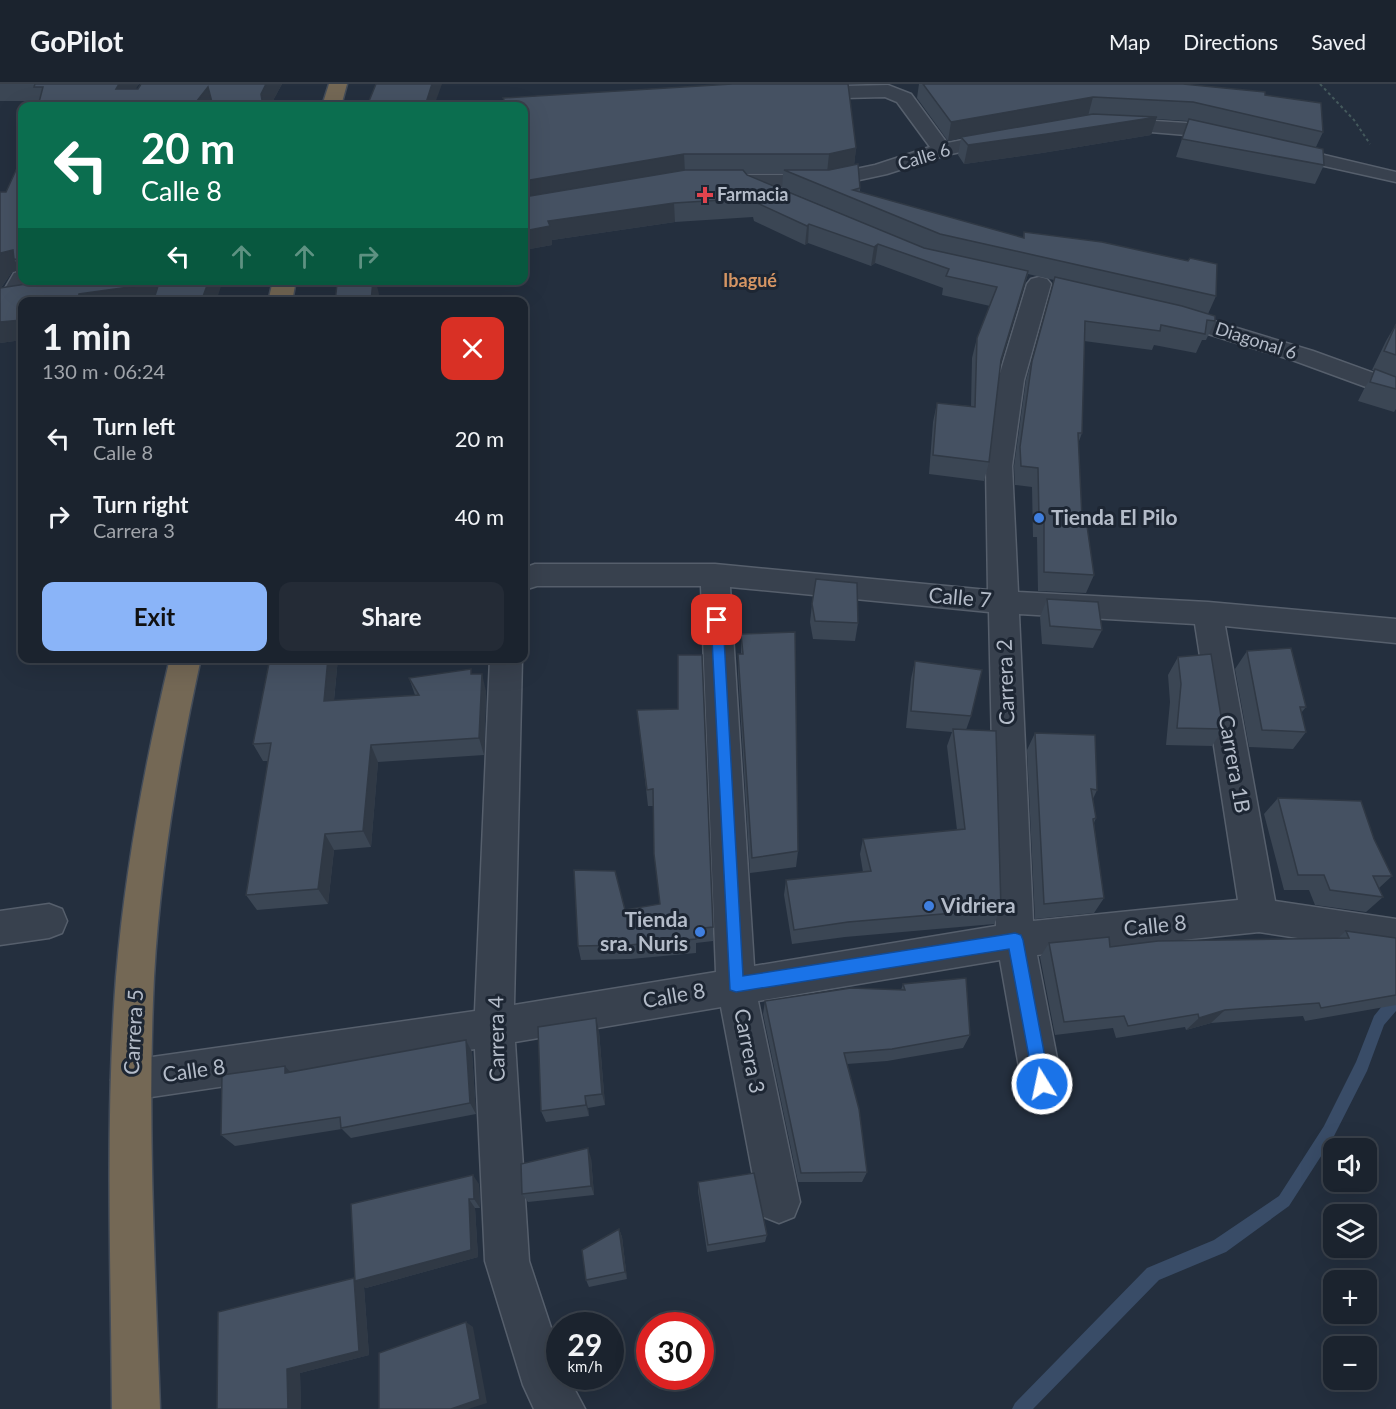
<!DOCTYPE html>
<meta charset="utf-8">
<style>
:root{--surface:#1b232e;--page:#242b36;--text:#f1f3f6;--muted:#a0a4aa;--line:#39404a;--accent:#8ab4f8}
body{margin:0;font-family:Lato,sans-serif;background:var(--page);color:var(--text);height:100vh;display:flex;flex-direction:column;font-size:22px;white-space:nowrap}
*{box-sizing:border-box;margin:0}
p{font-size:20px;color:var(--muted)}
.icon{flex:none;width:33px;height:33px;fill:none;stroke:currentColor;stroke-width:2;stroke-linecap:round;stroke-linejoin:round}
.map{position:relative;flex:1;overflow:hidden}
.panel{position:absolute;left:18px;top:213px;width:510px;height:366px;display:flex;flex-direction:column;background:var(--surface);border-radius:12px;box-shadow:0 6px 24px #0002,0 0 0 2px var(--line)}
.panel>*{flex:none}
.hud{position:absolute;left:18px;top:18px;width:510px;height:183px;border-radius:12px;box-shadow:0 6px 24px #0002,0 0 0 2px var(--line);background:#0b6e4f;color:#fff;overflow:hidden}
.controls{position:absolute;left:1323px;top:1054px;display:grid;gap:12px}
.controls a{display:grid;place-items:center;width:54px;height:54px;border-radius:12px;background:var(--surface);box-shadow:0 6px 24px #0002,0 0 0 2px var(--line);font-size:30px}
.speed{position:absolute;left:546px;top:1228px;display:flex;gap:12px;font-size:30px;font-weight:700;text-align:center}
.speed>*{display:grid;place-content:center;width:78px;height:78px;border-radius:50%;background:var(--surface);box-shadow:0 6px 24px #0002,0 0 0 2px var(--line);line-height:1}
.speed small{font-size:15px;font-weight:400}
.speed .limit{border:9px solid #d22;background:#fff;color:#111}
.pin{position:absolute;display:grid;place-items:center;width:51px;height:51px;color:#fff;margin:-26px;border-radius:12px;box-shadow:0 3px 9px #0006}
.me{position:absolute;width:66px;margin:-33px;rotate:350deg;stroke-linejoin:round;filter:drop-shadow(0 0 4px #0008)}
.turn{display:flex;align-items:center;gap:21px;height:126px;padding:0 24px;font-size:27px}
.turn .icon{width:78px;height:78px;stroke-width:2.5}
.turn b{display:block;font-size:42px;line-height:51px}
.lanes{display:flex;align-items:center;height:57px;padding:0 24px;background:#0003;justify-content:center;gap:30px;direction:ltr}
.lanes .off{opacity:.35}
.round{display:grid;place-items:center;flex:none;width:63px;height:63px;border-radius:12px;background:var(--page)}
.head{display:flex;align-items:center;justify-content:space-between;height:102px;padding:0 24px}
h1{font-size:36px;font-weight:700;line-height:45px}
.action{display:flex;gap:12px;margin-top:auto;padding:12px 24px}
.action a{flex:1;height:69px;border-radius:12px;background:var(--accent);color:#111;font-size:24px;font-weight:700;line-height:69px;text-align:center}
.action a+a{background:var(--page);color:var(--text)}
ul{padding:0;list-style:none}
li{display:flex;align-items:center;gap:18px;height:78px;padding:0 24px}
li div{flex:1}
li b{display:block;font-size:22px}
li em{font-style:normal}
header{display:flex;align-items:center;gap:36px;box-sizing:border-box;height:84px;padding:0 30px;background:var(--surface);border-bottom:2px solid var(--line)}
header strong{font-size:28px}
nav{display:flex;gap:33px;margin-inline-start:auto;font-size:21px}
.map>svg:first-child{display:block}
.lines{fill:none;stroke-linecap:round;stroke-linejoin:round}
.stream{fill:#394c67;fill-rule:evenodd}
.street-casing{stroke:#565f6c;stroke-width:3}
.highway-casing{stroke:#434c59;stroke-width:3}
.path{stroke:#44595c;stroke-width:2;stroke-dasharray:3 3;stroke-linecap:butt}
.street{fill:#38414e;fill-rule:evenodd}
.highway{fill:#746855;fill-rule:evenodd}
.wall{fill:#3b4654;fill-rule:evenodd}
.shaded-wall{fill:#303945}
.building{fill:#455162;stroke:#303945;stroke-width:1.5}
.route{fill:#1a73e8;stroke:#114b97;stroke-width:1.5}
.health-dot{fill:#e0444e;stroke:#1d2633;stroke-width:2}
.shop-dot{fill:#3f7fe0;stroke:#1d2633;stroke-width:2}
.labels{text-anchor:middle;stroke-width:6;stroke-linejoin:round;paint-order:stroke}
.far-street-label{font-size:18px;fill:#b4bcc9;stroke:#1d2633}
.far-poi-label{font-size:18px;font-weight:bold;fill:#b4bcc9;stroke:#1d2633;text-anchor:start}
.far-neighbourhood-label{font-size:18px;font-weight:bold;fill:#d59563;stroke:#1d2633}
.poi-label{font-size:21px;font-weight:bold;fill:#b4bcc9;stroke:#1d2633;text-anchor:start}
.street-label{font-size:21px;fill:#b4bcc9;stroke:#1d2633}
</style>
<header>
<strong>GoPilot</strong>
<nav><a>Map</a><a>Directions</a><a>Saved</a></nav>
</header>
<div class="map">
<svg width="1396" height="1325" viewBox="0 0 1396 1325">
<rect width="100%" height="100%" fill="#242f3e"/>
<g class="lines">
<polygon class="stream" points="1396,909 1396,927 1384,941 1367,987 1334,1052 1289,1122 1226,1168 1159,1196 1033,1325 1012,1325 1015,1319 1147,1184 1214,1156 1279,1112 1324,1042 1356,978 1374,932 1391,911"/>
<g class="street-casing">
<g id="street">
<polygon points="888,1 911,10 947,59 1003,48 1010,50 1013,54 1010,58 946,71 887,90 827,103 718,103 711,101 708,97 711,93 718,91 827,91 875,81 930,63 897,18 885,13 803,15 794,9 803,3"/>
<polygon points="1110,34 1186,39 1235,51 1238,55 1235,59 1228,61 1186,51 1103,44 1100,40"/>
<polygon points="1282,61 1396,88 1396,98 1275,71 1272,67 1275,63"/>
<polygon points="22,187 22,196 32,196 19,219 3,219 0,213 14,189"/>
<path d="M1039,193L1047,195L1051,200L1024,296L1012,382L1018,508L1208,518L1396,535V559L1225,542L1275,817L1396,835V869L1259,848L1037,871L1062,1000L1056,1014L1042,1020L1028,1014L1022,1000L1000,876L758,917L800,1118L794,1133L779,1139L764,1133L758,1118L721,923L515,958L529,1177L560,1271V1293H568L585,1325H534L523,1301L485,1177L475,965L131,1016L117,1010L111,996L117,982L131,976L475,927L490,574H522L514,921L716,888L701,502H537L524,506V484L535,480H715L988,506L986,382L998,296L1027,200L1031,195ZM730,503L989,528L996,842L754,882ZM1019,530L1195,540L1238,816L1033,837Z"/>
<polygon points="1168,223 1313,267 1396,297 1396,314 1295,277 1160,235 1156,230 1160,225"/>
<polygon points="49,820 62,825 67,837 62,849 49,854 0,861 0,827"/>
</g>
</g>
<g class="highway-casing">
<g id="highway">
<polygon points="329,0 347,0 341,22 322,22"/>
<polygon points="273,196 296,196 292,218 268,218"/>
<path d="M170,574H201C178,679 160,786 154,893C147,1037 155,1181 160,1325H112C111,1181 105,1037 116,893C125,785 145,679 170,574Z"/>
</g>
</g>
<polyline class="path" points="1320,0 1354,36 1370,60"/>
<use href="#street" class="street"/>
<use href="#highway" class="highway"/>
</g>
<g class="wall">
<polygon points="0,0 139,0 135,5 282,0 270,22 38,22 39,17 0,17"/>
<polygon points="919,0 1183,0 1265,11 1323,48 1316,63 1324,81 1315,100 1176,73 1188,37 1156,35 1151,51 1042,69 964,80 958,71 961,54 948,57 917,14"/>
<path d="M503,14L856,64L854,81L860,104V108L1023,154L1024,148L1216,212L1208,230L1215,237L1206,256H1202L1196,269L1154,261L1152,266L1084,257L1082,349L1078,360L1082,434L1094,491L1086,509L1038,507L1037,453H1033L1032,403L1015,401L1014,382L1026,296L1054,196L1028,190L1000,281L989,378L984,397L929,390L933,338L937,319L971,322L972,274L977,254L990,222L942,211L943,204L875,179L871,182L808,159L805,161L754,137L753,133L675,138L552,156V161L524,166V22H504ZM745,89H783L782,105L926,165L747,91Z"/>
<polygon points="22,73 22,191 20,186 12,188 1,204 30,200 28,196 223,196 22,218 22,256 0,259 0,108 6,108"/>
<polygon points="1396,240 1396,325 1394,328 1358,317 1364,305 1375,287 1372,286 1386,257"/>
<polygon points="1047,515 1102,546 1093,564 1042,560 1040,533"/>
<polygon points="812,520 858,539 855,557 813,555 810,538"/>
<polygon points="741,550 798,767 796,783 750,789 738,588 738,570 741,570"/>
<polygon points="1247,567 1306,623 1301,629 1306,648 1293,665 1249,663 1235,585"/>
<polygon points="1178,573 1223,645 1212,662 1166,661 1170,618 1168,591"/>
<polygon points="338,574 334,617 415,611 409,594 472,590 486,607 484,671 378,678 371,763 334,766 328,820 257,826 246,811 268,677 263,677 253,660"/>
<polygon points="915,577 971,632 966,646 1001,825 994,840 845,853 792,860 784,811 786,796 863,788 860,770 863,755 957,746 947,662 952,648 906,644 911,595"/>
<polygon points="637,626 713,843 713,857 696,859 696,869 631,875 581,876 578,862 625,826 660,820 654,770 654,722 648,722"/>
<polygon points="1035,649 1097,706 1093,715 1096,734 1094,739 1104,814 1094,829 1035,835 1027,666"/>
<polygon points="1278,714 1374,755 1392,792 1379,804 1383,813 1366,828 1315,821 1309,806 1284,806 1264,730"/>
<polygon points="1346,847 1396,854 1396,921 1305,937 1303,932 1211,939 1186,946 1185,943 1116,954 1113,944 1055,951 1040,873 1049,859 1110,863 1338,854"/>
<polygon points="903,900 970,951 963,964 887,977 847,980 867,1088 862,1098 798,1098 763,930 765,917 901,906"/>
<polygon points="599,947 605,1021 588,1024 589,1032 546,1038 541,1027"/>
<polygon points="466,956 472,968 476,1030 351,1054 342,1045 235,1062 221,1051 285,982 291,988"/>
<polygon points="591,1074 594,1111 528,1118 522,1110"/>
<polygon points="698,1098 767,1151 765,1158 707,1168 698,1107"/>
<polygon points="479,1100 480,1124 475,1124 478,1173 366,1204 364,1203 369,1271 300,1289 301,1325 217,1325 354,1194 355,1195"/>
<polygon points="619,1145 622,1153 627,1195 589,1203 586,1196"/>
</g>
<g class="shaded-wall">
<polygon points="119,0 139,0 124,22 116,5"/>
<polygon points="266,0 282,0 270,22 263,22 261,10"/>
<polygon points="432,0 442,0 434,22 425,22"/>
<polygon points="208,3 213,22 193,22"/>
<polygon points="1093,13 1088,32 961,53 961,54 948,57 951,38"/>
<polygon points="1157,33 1151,51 1042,69 964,80 968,61"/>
<polygon points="856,64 854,83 827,89 829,70"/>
<polygon points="684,70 685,89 524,117 524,97"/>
<polygon points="674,119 675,138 552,156 552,161 524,166 524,147 548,137"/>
<polygon points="809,140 808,159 805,161 807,142"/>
<polygon points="878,160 875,179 871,182 874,163"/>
<polygon points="13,166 14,175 20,186 12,188 0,205 0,171 1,169"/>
<polygon points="1028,187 1023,207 996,296 1001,276"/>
<polygon points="28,196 68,196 31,202"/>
<polygon points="209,196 223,196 216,218 201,218"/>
<polygon points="358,196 401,196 377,202 379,210 378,218 371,218"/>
<polygon points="159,199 168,218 78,218 79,210"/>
<polygon points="22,236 22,256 0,259 0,238"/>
<polygon points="328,574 338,574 332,635 324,617"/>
<polygon points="482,590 486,607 484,671 479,654"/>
<polygon points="371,661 378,678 371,763 363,747"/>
<polygon points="325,750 334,766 328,820 318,805"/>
<polygon points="1225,926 1211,939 1186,946 1199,934"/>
<polygon points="596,934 599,947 605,1021 602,1010"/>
<polygon points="466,956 472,968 476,1030 470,1019"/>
<polygon points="285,982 296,994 285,989"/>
<polygon points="585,1012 588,1024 589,1032 586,1021"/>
<polygon points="588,1064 591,1074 594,1111 591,1102"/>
<polygon points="473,1091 479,1100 480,1124 474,1115"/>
<polygon points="469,1115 475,1124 478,1173 366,1204 364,1203 369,1271 300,1289 301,1325 288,1325 287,1285 354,1194 358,1197"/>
<polygon points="619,1145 622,1153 627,1195 625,1188"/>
<polygon points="466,1238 473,1243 487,1319 468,1325 451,1325"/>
</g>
<g class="building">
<polygon points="35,0 119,0 116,5 138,5 141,0 266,0 261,10 263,22 213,22 208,3 193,22 38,22 43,3 34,3"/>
<polygon points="376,0 432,0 425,22 367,22"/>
<polygon points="732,0 848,0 856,64 829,70 684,70 524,97 524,22 507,22 503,14"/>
<polygon points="923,0 1183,0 1265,8 1265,11 1321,19 1323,48 1193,18 1093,13 951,38"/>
<polygon points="1093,30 1157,33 1047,50 968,61 961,53"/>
<polygon points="1189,35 1323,65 1324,81 1182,55"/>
<polygon points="22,73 22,176 14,175 13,166 1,169 0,171 0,108 6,108"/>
<polygon points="858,80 860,104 853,106 1024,154 1024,148 1102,158 1188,177 1190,174 1217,180 1216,212 940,150 784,86 829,86"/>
<polygon points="685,86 743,86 747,91 924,164 1028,187 1001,276 989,378 933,371 937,319 975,323 977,254 997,203 946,192 949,185 878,160 874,163 809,140 807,142 755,118 754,114 674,119 548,137 550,142 524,147 524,113"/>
<polygon points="1055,193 1182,222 1215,232 1215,237 1207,236 1205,250 1161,241 1160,247 1085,237 1082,349 1078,349 1082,434 1086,435 1094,491 1044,488 1044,434 1039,434 1038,384 1021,382 1020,363 1032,277"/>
<polygon points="52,196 209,196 201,218 153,218 159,199 79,210 78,218 22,218 22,236 0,238 0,204"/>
<polygon points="349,196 373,196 371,218 335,218 337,200"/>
<polygon points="1396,240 1396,271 1384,267"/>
<polygon points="1375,285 1396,293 1396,305 1370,298"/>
<polygon points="816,495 857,499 858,539 815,537 812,520"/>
<polygon points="1047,515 1098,518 1102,546 1050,542"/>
<polygon points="795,548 798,767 752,774 738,570 743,570 741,550"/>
<polygon points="1291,564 1306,623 1300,623 1306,648 1262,646 1247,567"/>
<polygon points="1211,570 1223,645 1177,644 1181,600 1178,573"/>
<polygon points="678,571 702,571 713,843 695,845 696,855 629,861 578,862 574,786 615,787 625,826 660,820 654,770 653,705 647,706 637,626 678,625"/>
<polygon points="270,574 328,574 324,617 419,611 409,594 471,585 471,590 482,590 479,654 371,661 363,747 325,750 318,805 246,811 271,659 253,660"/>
<polygon points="915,577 982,586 971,632 911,627"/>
<polygon points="953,645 996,647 1001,825 848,838 794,846 786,796 871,787 863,755 965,745"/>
<polygon points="1035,649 1095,651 1097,706 1091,705 1096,734 1093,735 1104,814 1044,820"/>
<polygon points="1278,714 1361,717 1374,755 1392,792 1373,792 1383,813 1330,806 1324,791 1298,791"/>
<polygon points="1346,847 1396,854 1396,911 1321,924 1319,919 1225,926 1199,934 1198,930 1128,942 1124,932 1064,938 1049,859 1109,853 1110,863 1158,857 1349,854"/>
<polygon points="966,894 970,951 892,965 844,969 859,1025 867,1088 801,1089 765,917 851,904 905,906 903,900"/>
<polygon points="596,934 602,1010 585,1012 586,1021 541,1027 538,943"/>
<polygon points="466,956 470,1019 341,1044 340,1033 221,1051 222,991 285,982 285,989"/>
<polygon points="588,1064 591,1102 522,1110 521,1080"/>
<polygon points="754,1089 767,1151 708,1161 698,1098"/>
<polygon points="473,1091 474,1115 469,1115 471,1166 355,1197 351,1120"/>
<polygon points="619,1145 625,1188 586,1196 582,1166"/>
<polygon points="354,1194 359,1267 287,1285 288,1325 217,1325 218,1228"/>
<polygon points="466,1238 480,1315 451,1325 379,1325 379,1269"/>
</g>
<polygon class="route" points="717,532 723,536 743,892 1015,849 1021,851 1023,856 1050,1000 1048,1006 1042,1009 1036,1006 1034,1000 1009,865 736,908 730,906 711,536"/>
<path class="health-dot" d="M702 102h6v6h6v6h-6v6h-6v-6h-6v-6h6z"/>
<g class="shop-dot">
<circle cx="1039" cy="434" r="6"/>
<circle cx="929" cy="822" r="6"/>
<circle cx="700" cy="848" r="6"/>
</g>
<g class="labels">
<g class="far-street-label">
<text transform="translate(924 73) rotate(-17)" y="6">Calle 6</text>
<text transform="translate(1256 257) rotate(18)" y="6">Diagonal 6</text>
</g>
<g class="far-poi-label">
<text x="717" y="117">Farmacia</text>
</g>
<g class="far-neighbourhood-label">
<text x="750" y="203">Ibagué</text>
</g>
<g class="poi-label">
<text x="1051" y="441">Tienda El Pilo</text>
<text x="941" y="829">Vidriera</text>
<text x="688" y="843" text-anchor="end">Tienda<tspan x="688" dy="24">sra. Nuris</tspan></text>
</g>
<g class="street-label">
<text transform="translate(960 514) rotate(5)" y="7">Calle 7</text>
<text transform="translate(1006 598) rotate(-92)" y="7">Carrera 2</text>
<text transform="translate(1234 680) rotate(80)" y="7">Carrera 1B</text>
<text transform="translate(1155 842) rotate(-6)" y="7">Calle 8</text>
<text transform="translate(674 912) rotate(-10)" y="7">Calle 8</text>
<text transform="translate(134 948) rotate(-87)" y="7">Carrera 5</text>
<text transform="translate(497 955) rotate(-91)" y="7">Carrera 4</text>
<text transform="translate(749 967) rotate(79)" y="7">Carrera 3</text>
<text transform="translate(194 987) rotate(-8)" y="7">Calle 8</text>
</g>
</g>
</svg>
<div class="controls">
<a><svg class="icon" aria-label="sound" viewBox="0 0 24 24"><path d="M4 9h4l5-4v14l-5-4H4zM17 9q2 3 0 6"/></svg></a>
<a><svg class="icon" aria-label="layers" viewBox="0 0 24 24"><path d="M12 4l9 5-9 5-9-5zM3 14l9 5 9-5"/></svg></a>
<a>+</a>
<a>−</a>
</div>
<div class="speed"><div>29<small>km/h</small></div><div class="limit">30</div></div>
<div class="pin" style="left:717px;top:536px;background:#d93025"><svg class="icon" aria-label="arrive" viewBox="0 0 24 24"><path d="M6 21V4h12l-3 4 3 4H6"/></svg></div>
<svg class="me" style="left:1042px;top:1000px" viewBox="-20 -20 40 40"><circle r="17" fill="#1a73e8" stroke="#fff" stroke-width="3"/><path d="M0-11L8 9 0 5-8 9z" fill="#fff"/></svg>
<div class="hud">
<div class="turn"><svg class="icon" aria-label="left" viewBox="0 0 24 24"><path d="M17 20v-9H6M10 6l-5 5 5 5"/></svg><div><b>20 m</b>Calle 8</div></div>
<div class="lanes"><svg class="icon" aria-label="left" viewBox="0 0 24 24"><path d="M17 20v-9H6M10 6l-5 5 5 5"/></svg><svg class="icon off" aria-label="ahead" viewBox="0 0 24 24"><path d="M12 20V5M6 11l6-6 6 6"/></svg><svg class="icon off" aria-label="ahead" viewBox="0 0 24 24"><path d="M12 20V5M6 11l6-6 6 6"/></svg><svg class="icon off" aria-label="right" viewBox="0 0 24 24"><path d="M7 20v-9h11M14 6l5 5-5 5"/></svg></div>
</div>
<section class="panel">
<div class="head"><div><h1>1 min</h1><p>130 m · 06:24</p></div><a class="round" style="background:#d93025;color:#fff"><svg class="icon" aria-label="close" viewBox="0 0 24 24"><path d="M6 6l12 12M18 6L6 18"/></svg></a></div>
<ul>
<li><svg class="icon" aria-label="left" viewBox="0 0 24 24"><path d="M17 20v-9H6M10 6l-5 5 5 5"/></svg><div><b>Turn left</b><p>Calle 8</p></div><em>20 m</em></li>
<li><svg class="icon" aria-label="right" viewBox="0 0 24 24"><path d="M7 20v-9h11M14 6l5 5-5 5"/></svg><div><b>Turn right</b><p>Carrera 3</p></div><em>40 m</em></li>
</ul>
<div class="action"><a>Exit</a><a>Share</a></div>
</section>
</div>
